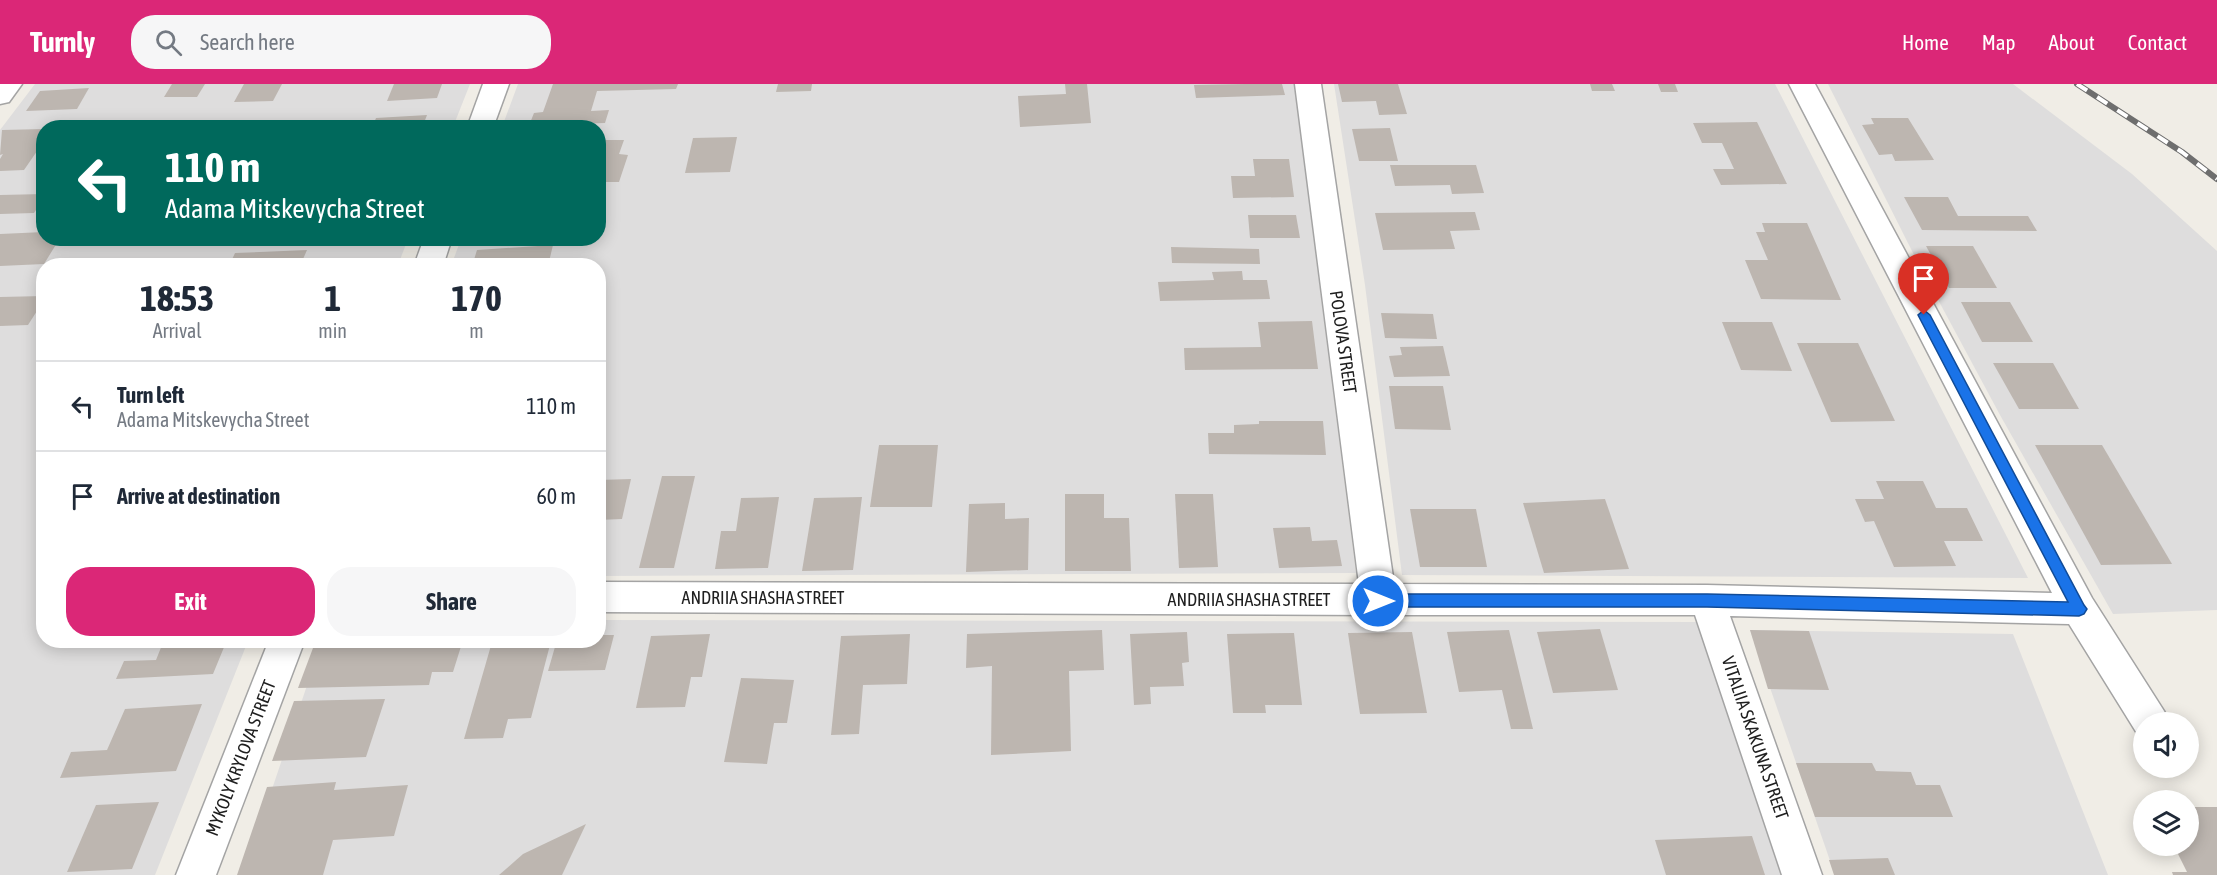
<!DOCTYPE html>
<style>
:root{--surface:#fff;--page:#f6f6f7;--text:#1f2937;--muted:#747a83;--line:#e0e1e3;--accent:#db2777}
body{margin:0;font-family:"Asap Condensed",sans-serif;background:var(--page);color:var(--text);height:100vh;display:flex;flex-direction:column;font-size:22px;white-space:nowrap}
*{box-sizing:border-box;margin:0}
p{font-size:20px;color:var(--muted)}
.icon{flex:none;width:33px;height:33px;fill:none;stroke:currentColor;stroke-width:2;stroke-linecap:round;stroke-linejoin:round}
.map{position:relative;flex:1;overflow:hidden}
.sheet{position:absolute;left:36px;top:174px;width:570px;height:390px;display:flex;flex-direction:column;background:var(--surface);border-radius:24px;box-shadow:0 3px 15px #0003}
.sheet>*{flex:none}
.guide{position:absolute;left:36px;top:36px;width:570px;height:126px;border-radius:24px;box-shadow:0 3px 15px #0003;background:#00695c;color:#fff;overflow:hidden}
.tools{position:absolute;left:2133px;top:628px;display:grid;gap:12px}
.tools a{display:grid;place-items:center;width:66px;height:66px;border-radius:50%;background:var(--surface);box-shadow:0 3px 15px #0003;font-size:30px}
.pin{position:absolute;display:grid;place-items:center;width:51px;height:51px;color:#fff;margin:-62px -26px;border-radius:50% 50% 50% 0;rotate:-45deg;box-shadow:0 0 6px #0007}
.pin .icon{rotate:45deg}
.me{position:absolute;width:66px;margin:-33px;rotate:90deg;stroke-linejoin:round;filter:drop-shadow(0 0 4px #0008)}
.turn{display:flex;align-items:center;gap:21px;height:126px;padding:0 30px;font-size:27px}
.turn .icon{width:78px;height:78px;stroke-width:2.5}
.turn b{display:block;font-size:42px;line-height:51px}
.eta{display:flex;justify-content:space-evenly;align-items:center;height:102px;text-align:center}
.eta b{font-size:36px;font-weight:700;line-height:42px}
.primary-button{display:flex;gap:12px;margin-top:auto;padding:12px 30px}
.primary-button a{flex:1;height:69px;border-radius:24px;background:var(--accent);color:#fff;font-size:24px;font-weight:700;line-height:69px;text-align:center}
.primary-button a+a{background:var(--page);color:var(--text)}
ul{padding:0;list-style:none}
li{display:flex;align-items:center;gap:18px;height:90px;padding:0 30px;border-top:2px solid var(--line)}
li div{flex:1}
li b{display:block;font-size:22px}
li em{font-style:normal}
header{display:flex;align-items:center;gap:36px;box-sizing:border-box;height:84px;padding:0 30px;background:var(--accent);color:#fff}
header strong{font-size:28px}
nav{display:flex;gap:33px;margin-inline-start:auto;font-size:21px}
.search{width:420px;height:54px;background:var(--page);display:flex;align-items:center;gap:15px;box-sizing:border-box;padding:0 21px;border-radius:24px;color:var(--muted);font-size:22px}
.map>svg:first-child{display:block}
.residential{fill:#dedddd}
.building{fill:#bdb6b0}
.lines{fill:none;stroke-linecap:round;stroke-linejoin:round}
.minor-casing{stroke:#a4a4a4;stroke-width:3}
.minor{fill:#fff;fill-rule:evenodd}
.rail-casing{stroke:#6e6e6e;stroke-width:6}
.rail{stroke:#fff;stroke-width:4;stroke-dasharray:12;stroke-linecap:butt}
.route{fill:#1a73e8;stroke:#114b97;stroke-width:1.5}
.labels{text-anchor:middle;stroke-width:5;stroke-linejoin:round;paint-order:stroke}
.street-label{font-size:18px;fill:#202020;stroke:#fff}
</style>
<header>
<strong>Turnly</strong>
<div class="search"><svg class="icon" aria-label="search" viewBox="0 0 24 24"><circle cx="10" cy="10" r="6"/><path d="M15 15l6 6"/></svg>Search here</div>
<nav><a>Home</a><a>Map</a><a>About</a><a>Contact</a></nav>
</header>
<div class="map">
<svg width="2217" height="791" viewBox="0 0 2217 791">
<rect width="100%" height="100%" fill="#f0ede6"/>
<g class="residential">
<polygon points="35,0 470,0 453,43 44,44 44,154 408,155 398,181 44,182 44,556 248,557 155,791 0,791 0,46"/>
<polygon points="518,0 1294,0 1356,489 599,492 598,182 451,182 461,155 598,154 598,44 502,43"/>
<polygon points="1334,0 1775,0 2028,494 1402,491 1365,201"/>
<polygon points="1828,0 2013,0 2132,90 2217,167 2217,526 2113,530 2000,331 1914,171"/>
<polygon points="599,536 1700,538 1783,791 243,791 322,557 598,556"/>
<polygon points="1750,546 2013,550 2108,791 1835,791"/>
</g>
<g class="building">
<polygon points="172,0 205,0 197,13 164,13"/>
<polygon points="244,0 282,0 273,17 234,18"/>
<polygon points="394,0 442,0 437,14 387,17"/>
<polygon points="553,0 678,0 676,5 597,7 591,27 609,26 605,39 572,40 571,44 528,44 534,29 543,28"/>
<polygon points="778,0 812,0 811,7 776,8"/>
<polygon points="1065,0 1087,0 1091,39 1020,43 1018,12 1066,10"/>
<polygon points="1245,0 1282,0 1285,11 1196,14 1194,1"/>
<polygon points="1338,0 1398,0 1407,30 1379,31 1376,17 1342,18"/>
<polygon points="1590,0 1612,0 1615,7 1592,7"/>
<polygon points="1658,0 1675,0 1678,8 1661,8"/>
<polygon points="89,4 77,25 26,27 40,7"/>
<polygon points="427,31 422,44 372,44 376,34"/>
<polygon points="1871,34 1908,34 1934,76 1895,77 1892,70 1879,71 1862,41 1874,40"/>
<polygon points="1757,38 1787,100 1721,101 1713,85 1734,85 1722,59 1702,59 1693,39"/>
<polygon points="1390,44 1398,77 1359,77 1352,45"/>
<polygon points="44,45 44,57 24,86 0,87 0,75 3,70 0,71 2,46"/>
<polygon points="737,53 730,88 685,89 693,54"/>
<polygon points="598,56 624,56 619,70 628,71 619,98 598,98"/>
<polygon points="1253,75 1289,75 1294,113 1233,114 1231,92 1255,92"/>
<polygon points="1390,81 1476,81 1484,109 1452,110 1450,101 1395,102"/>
<polygon points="44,110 44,114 34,129 0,130 0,111"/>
<polygon points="1904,113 1948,113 1958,132 2028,132 2037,147 1922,146"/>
<polygon points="1475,128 1480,146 1450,147 1455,165 1383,166 1375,129"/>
<polygon points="1248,131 1296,131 1300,154 1250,154"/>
<polygon points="1762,139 1807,139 1841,216 1761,215 1745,176 1768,176 1756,148 1765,148"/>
<polygon points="44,148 44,154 60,154 44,180 0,182 0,150"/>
<polygon points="323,154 375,154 373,157 321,159"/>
<polygon points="553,161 548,182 472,182 477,166"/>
<polygon points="1926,162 1973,162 1997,204 1949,204"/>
<polygon points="1171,163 1259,165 1260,180 1172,179"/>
<polygon points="307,166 300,182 229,182 235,169"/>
<polygon points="1242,187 1243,196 1267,196 1270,215 1160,217 1158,198 1214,196 1212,188"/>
<polygon points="44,212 44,216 28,241 0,242 0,213"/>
<polygon points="1961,218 2010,218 2033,258 1982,258"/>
<polygon points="1381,229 1433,230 1437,255 1385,254"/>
<polygon points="1312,237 1318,285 1185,286 1184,264 1261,263 1258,238"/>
<polygon points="1722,238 1772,238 1792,287 1741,286"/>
<polygon points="1797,259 1858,259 1895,337 1831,338"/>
<polygon points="1443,262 1450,292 1394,293 1389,272 1402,271 1400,263"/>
<polygon points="1993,279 2053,279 2079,325 2019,325"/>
<polygon points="1389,302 1443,302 1451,346 1395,345"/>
<polygon points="1259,337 1323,337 1326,371 1209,370 1208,349 1234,349 1234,341 1259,340"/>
<polygon points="879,361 938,361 932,423 870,423"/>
<polygon points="2035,361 2102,361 2172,480 2101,481"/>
<polygon points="662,392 695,392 674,484 639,484"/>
<polygon points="631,395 622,435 598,436 598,396"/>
<polygon points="1876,397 1923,397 1936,424 1967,424 1983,457 1944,457 1956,482 1894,483 1874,437 1865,438 1855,415 1884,415"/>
<polygon points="1065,410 1104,410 1104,434 1129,434 1131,487 1065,487"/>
<polygon points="1175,410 1213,410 1218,483 1179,484"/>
<polygon points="779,413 768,484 715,485 721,447 736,447 741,414"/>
<polygon points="862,413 853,486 802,487 814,414"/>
<polygon points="1605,415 1629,485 1544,489 1523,419"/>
<polygon points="1005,419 1005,435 1029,434 1028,486 966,488 969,420"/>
<polygon points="1410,425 1476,425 1487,483 1420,483"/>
<polygon points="1310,443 1312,457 1337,456 1342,482 1279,484 1273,444"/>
<polygon points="1600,545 1618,606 1553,609 1537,548"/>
<polygon points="1102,546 1104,586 1069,587 1071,667 991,671 992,582 966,584 967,550"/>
<polygon points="1509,546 1533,645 1511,645 1502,606 1459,608 1447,548"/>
<polygon points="1750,546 1809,547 1829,606 1768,605"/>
<polygon points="1187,548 1189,578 1182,579 1184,602 1150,603 1151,620 1134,621 1130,550"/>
<polygon points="1412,548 1427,629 1360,630 1348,549"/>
<polygon points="1294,549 1302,621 1265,621 1266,629 1233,629 1227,550"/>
<polygon points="710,550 702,593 691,593 685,623 636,624 651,552"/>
<polygon points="910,550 907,600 863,601 859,650 831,651 841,552"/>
<polygon points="598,551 614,551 605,586 548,587 557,556 598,556"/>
<polygon points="164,556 227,556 213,590 116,595 124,577 156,576"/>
<polygon points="316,556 463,556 453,588 432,588 429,601 298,604"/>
<polygon points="551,557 531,634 508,635 503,654 464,655 492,558"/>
<polygon points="741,594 794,596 787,639 774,639 767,680 724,678"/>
<polygon points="385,615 366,673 272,677 294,617"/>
<polygon points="202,620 176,687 60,694 71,668 107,666 125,625"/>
<polygon points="1796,679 1872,679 1876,687 1911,688 1916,701 1940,701 1953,733 1815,733"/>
<polygon points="336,698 334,706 408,701 394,752 333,756 323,791 237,791 267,703"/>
<polygon points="159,718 132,785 67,788 96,721"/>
<polygon points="2188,723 2217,723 2217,791 2173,791 2172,788 2187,788 2174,762 2188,762"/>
<polygon points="586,740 562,791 499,791 523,770"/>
<polygon points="1752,752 1765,791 1666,791 1655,756"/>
<polygon points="1888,774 1895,791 1834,791 1829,776"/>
</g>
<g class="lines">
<g class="minor-casing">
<g id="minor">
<polygon points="0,0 22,0 9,18 0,20"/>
<polygon points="483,0 509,0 493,44 467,44"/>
<polygon points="1295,0 1321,0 1394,500 1707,501 2052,509 1789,0 1815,0 2092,514 2164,627 2170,639 2144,639 2144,654 2138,651 2069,540 1730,532 1822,791 1782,791 1695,531 1384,531 1379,532 1374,531 598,528 598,498 1359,500"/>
<polygon points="424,154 452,154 443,182 414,182"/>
<polygon points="269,556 305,556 216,791 176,791"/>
</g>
</g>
<use href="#minor" class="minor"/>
<g class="rail-casing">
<polyline id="rail" points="2077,0 2182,68 2217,95"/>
</g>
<use href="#rail" class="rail"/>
</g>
<polygon class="route" points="1924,226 1930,231 2084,521 2087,525 2084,530 2079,532 1707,523 1378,523 1373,521 1371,517 1373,512 1378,510 1707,510 2068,518 1918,231"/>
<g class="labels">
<g class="street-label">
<text transform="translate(1343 258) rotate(82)" y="6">POLOVA STREET</text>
<text x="763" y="520">ANDRIIA SHASHA STREET</text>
<text x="1249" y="522">ANDRIIA SHASHA STREET</text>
<text transform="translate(1755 654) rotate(71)" y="6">VITALIIA SKAKUNA STREET</text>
<text transform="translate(241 674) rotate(-69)" y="6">MYKOLY KRYLOVA STREET</text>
</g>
</g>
</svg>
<div class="tools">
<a><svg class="icon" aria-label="sound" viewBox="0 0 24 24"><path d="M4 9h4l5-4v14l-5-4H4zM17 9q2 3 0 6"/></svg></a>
<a><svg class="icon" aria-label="layers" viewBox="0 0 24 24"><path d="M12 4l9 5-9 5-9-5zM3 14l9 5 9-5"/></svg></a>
</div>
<div class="pin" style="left:1924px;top:231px;background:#d93025"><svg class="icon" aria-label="arrive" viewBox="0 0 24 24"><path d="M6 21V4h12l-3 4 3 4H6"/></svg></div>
<svg class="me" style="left:1378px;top:517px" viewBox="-20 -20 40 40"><circle r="17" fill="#1a73e8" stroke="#fff" stroke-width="3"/><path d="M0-11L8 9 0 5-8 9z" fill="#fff"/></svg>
<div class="guide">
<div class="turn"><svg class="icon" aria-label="left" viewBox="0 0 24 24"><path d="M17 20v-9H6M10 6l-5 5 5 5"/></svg><div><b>110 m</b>Adama Mitskevycha Street</div></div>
</div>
<section class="sheet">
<div class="eta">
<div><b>18:53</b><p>Arrival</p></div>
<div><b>1</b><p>min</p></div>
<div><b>170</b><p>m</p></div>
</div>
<ul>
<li><svg class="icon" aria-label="left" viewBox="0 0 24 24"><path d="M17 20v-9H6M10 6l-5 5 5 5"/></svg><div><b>Turn left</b><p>Adama Mitskevycha Street</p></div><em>110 m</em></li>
<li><svg class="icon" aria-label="arrive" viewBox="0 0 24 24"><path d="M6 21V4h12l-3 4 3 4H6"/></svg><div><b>Arrive at destination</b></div><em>60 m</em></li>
</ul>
<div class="primary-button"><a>Exit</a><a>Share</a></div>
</section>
</div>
